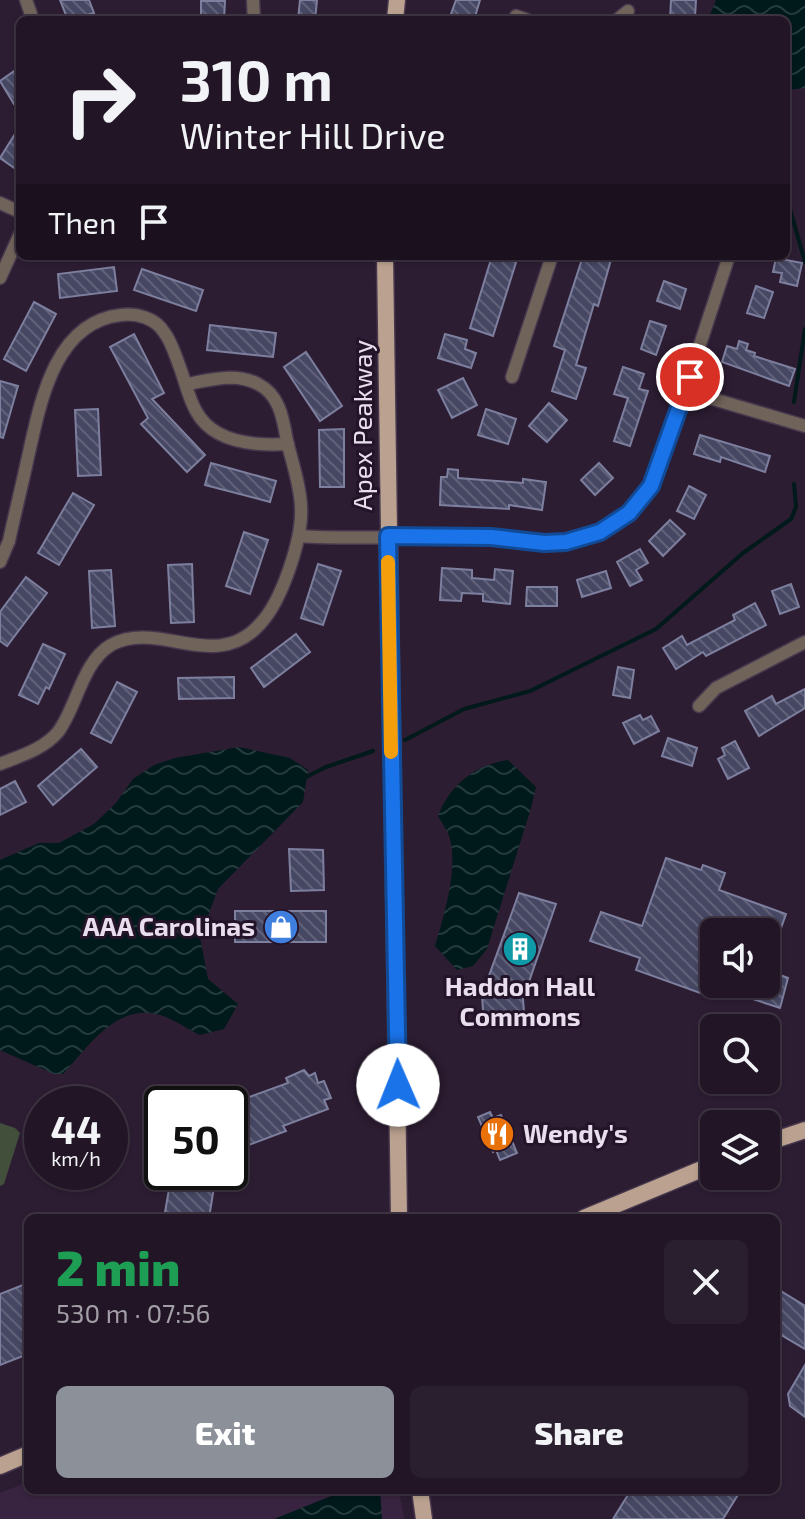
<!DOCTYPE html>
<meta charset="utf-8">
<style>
:root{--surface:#221626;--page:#2a1f2e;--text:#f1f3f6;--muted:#a29fa7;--line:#3f3543;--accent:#8c9099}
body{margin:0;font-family:"Exo 2",sans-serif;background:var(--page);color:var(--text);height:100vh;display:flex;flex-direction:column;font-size:30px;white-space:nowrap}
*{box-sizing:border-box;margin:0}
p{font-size:26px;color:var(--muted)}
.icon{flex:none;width:44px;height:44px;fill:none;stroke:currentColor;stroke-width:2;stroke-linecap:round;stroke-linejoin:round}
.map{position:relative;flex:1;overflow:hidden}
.panel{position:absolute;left:24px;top:1214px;width:756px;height:280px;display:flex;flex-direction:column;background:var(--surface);border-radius:12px;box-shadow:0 2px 6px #0004,0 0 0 2px var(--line)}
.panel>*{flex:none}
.banner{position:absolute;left:16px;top:16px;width:774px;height:244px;border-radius:12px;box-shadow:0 2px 6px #0004,0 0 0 2px var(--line);background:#221626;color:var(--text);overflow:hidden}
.buttons{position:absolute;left:700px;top:918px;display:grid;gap:16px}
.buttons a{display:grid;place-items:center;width:80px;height:80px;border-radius:12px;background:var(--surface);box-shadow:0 2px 6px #0004,0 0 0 2px var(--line);font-size:40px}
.speed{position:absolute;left:24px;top:1086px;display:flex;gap:16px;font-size:40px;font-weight:700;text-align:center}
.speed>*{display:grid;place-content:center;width:104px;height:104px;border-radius:50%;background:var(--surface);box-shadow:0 2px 6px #0004,0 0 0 2px var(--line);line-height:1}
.speed small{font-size:20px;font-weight:400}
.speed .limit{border:4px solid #111;border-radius:12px;background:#fff;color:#111}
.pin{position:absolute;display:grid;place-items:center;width:68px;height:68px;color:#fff;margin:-34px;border:4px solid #fff;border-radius:50%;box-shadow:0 2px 8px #0007}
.me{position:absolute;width:88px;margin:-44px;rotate:359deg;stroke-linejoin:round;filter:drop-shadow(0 0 6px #0008)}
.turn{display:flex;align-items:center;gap:28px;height:168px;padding:0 32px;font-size:36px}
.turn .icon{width:104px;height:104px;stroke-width:2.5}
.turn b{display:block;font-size:56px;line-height:68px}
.then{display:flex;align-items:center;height:76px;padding:0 32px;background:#0003;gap:16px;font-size:30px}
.round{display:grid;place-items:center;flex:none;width:84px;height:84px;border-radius:12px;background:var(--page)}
.headline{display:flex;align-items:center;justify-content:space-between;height:136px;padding:0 32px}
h1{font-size:48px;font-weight:800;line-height:60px;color:#1e9e55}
.button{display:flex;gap:16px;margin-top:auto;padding:16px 32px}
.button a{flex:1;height:92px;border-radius:12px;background:var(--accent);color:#fff;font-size:32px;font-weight:800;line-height:92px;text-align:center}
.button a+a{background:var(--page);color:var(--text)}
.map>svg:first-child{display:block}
.built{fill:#382440}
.pitch{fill:#424f3b}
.water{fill:url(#water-waves)}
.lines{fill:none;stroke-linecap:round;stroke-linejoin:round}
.stream{stroke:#00191a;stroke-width:4}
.building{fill:url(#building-back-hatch);stroke:#7d7f9e;stroke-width:2}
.minor-casing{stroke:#47384d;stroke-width:15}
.major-casing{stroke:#47384d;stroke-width:19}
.minor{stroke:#70635a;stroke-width:12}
.major{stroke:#bba290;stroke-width:16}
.route-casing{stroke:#114b97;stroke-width:20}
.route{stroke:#1a73e8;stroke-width:14}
.slow{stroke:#f59e0b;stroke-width:14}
.labels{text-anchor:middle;stroke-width:6;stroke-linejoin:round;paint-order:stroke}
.street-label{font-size:26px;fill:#e9deed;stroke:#241429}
.poi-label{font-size:26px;font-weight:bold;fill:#e9deed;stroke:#241429;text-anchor:end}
</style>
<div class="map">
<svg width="805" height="1519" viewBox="0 0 805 1519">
<defs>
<pattern id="water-waves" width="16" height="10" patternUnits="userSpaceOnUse" patternTransform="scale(2)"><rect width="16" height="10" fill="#00191a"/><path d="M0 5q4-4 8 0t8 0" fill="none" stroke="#253a3c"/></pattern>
<pattern id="building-back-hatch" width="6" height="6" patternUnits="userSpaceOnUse" patternTransform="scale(2)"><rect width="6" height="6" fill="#464763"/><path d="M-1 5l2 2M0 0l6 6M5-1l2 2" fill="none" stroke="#61617a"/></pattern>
</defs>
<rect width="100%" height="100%" fill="#2d1d33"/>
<polygon class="built" points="28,1482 28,1490 399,1490 404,1519 0,1519 0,1493"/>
<polygon class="pitch" points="0,1123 15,1128 20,1133 4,1184 0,1186"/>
<g class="water">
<polygon points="716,0 805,0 805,88 786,90 786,20 708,20"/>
<path d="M239,747L290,758L308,770L303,802L218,889L200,937L208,979L238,1004L224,1029L200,1035C187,1029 174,1019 160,1015C117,1002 88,1047 63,1074H54L0,1050V860L39,843H59L94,824L116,803L133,779L154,765L175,758Z"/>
<path d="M508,760L536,787L531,808L487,949L473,966L457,970L435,946C444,916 458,870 450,839C448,831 442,823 438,816C450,785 475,765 508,760Z"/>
<polygon points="346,1490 380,1490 382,1519 274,1519"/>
</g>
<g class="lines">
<g class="stream">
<polyline points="786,195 805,262"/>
<polyline points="794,402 805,329"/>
<polyline points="405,740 464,709 530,691 656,629 743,553 791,519 796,507 794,484"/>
<polyline points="302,779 326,767 373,751"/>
</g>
</g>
<g class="building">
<polygon points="60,0 89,0 94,13 68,20"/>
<polygon points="300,0 317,0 315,20 298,20"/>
<polygon points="456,0 480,0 474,20 451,14"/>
<polygon points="671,0 696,0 695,17 692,20 670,20"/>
<polygon points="201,1 225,1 224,20 201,20"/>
<polygon points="20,67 20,100 14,104 0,81"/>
<polygon points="20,126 20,172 0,158"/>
<polygon points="492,256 518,256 493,336 470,328"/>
<polygon points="583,256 612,256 598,306 594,304 576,365 586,368 576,399 552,391 565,350 554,346"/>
<polygon points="776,258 802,263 797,286 780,282 782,273 773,272"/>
<polygon points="114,267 117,291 60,298 58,274"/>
<polygon points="142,269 203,290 196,311 134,290"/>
<polygon points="664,281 686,289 680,309 657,301"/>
<polygon points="756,286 773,292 764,318 747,313"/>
<polygon points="34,302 56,314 26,371 4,359"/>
<polygon points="650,321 666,326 656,355 641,349"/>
<polygon points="210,325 276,333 273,357 207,350"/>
<polygon points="134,334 164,393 152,399 205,455 187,472 141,424 148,418 110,347"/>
<polygon points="445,334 467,340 465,349 476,353 471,368 438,358"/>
<polygon points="739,341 748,344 746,350 755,353 754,356 795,369 789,386 722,362 727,346 737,349"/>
<polygon points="306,352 342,406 320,421 284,367"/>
<polygon points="623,367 644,374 639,389 648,391 630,446 614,441 628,398 614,394"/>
<polygon points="463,378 477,405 452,418 438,390"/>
<polygon points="0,381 18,386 3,438 0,437"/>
<polygon points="549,403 567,420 547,442 529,426"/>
<polygon points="98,409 101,475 78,476 75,410"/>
<polygon points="486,409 516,419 508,444 478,435"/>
<polygon points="344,429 344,487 320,487 319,430"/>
<polygon points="700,435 770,456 765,472 721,457 720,462 694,454"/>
<polygon points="211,463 276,481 270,502 205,485"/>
<polygon points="599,463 613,478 595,495 581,480"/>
<polygon points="448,469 458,470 458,478 523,483 523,479 546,482 542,510 509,505 509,509 440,505 441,477 447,477"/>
<polygon points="689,486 706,495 694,519 677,511"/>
<polygon points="73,493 94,505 59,565 38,553"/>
<polygon points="670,520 685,534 663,556 649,541"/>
<polygon points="244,532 268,540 250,594 226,586"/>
<polygon points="640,549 648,563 636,570 642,580 630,586 617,562"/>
<polygon points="192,564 194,622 171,623 168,565"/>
<polygon points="318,564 341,571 323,625 301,618"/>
<polygon points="442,568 472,570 472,578 494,580 495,569 513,571 510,604 483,601 483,594 462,593 461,601 440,600"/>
<polygon points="111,570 115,626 92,628 89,571"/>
<polygon points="606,571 611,588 582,597 577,580"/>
<polygon points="26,577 47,593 7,646 0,641 0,612"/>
<polygon points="791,584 799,607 780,614 772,591"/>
<polygon points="527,587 557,587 557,606 526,606"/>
<polygon points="755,603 766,625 706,656 703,652 676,669 663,648 682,636 687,645 735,620 733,615"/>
<polygon points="296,634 310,652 264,687 251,668"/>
<polygon points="43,644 65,654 49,689 46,687 38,704 19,695"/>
<polygon points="618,667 634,670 630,698 613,695"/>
<polygon points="234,677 234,698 179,699 178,678"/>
<polygon points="117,682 137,692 111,743 91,733"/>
<polygon points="805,689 805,708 759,736 745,711 772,696 776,704"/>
<polygon points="640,715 643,720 651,716 659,731 634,744 623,723"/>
<polygon points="668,738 697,748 692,766 662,756"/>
<polygon points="735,741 749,768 728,779 718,759 725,755 722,748"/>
<polygon points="81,749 97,767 53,805 38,786"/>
<polygon points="15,781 26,802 0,815 0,789"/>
<polygon points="289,849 323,850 324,890 291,891"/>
<polygon points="666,858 701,870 703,865 725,873 719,890 786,914 767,967 766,932 714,932 714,984 766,984 766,970 788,978 780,1008 707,984 703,994 636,970 640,958 590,941 601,912 642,926"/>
<polygon points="519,893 556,904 523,999 525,1025 484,1026 482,995"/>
<rect x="235" y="911" width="91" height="31"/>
<polygon points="304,1070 309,1076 315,1073 318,1083 324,1081 331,1098 324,1100 328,1109 283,1126 286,1131 230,1152 230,1104 288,1083 286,1078"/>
<polygon points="490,1112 493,1118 501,1115 517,1153 500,1160 496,1150 493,1152 478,1117"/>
<polygon points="172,1172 210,1172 209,1176 221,1177 217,1187 214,1187 209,1218 164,1218"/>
<polygon points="28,1283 28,1354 0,1365 0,1294"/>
<polygon points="776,1288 805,1306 805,1349 776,1332"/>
<polygon points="805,1365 805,1417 790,1406 788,1394"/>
<polygon points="631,1490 734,1490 739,1493 723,1519 613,1519"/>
</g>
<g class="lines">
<g class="minor-casing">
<g id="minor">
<polyline points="26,0 33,20"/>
<polyline points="253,0 254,20"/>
<polyline points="516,16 528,20"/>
<polyline points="617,20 628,11"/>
<polyline points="0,203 20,212"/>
<polyline points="0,278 20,234"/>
<polyline points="512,377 552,256"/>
<polyline points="686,391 805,426"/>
<path d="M299,536C354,540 410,536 465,536C508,536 550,551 593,535C623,524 644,500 658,473L729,256"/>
<path d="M0,562L9,541C15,513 22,485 28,457C40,404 54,322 121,315C137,313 155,318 164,332C171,341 175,354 179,365C185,380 188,397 196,411C213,443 256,446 288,444"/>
<polyline points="699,706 716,688 805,642"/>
<path d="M0,764C20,756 44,749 58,732C77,707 82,662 111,645C159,619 216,674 260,624C282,601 303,538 301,506C300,484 292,462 287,441C283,419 280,395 258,384C236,372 210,380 187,384"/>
</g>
</g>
<g class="major-casing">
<g id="major">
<polyline points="395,20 397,0"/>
<polyline points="385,256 399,1218"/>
<polyline points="766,1143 805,1130"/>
<polyline points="584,1218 714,1164"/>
<polyline points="0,1466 28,1454"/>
<polyline points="420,1490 424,1519"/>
</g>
</g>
<use href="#minor" class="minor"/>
<use href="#major" class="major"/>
</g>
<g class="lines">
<g class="route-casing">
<polyline id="route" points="398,1085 388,536 491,537 544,543 566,542 600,532 629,513 651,486 690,377"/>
</g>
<use href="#route" class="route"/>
<polyline class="slow" points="388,562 391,752"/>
</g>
<defs>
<g id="shop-disc" transform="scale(1.8)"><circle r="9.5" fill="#3f7fe0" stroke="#241429"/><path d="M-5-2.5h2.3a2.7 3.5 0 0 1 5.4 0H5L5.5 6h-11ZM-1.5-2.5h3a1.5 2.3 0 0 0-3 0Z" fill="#fff"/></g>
<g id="building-disc" transform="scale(1.8)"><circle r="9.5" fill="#0f9aa8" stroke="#241429"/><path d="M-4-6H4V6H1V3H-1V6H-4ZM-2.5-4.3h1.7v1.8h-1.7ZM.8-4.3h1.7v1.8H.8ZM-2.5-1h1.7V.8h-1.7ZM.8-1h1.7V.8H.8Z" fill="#fff"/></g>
<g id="restaurant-disc" transform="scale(1.8)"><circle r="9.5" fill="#e8710a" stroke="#241429"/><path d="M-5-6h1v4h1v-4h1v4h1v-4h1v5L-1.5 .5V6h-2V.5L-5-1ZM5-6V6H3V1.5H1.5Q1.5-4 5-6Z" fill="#fff"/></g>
</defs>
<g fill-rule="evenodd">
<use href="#shop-disc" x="281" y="927"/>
<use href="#building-disc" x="520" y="949"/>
<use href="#restaurant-disc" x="497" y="1134"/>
</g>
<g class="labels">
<g class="street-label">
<text transform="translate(363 425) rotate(-90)" y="9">Apex Peakway</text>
</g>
<g class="poi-label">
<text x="255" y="936">AAA Carolinas</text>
<text x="520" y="996" text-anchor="middle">Haddon Hall<tspan x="520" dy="30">Commons</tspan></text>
<text x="523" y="1143" text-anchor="start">Wendy's</text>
</g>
</g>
</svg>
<div class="buttons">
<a><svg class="icon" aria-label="sound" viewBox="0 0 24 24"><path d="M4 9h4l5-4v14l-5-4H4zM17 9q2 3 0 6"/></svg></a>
<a><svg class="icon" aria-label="search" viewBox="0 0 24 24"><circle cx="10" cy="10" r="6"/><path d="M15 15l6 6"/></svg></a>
<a><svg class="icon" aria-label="layers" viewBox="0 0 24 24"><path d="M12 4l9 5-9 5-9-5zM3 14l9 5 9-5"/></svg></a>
</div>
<div class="speed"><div>44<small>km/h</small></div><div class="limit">50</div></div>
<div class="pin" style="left:690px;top:377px;background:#d93025"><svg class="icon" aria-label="arrive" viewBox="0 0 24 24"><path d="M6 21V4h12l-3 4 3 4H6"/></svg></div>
<svg class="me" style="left:398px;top:1085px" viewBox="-20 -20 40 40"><circle r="19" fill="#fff"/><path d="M0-13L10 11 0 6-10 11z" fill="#1a73e8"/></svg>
<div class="banner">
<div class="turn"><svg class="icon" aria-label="right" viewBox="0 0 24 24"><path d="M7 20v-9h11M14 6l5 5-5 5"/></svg><div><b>310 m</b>Winter Hill Drive</div></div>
<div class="then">Then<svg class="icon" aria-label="arrive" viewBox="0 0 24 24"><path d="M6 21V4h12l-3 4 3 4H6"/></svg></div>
</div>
<section class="panel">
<div class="headline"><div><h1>2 min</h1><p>530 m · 07:56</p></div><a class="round"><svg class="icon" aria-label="close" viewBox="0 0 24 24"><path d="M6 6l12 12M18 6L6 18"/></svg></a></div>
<div class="button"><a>Exit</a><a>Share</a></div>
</section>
</div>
